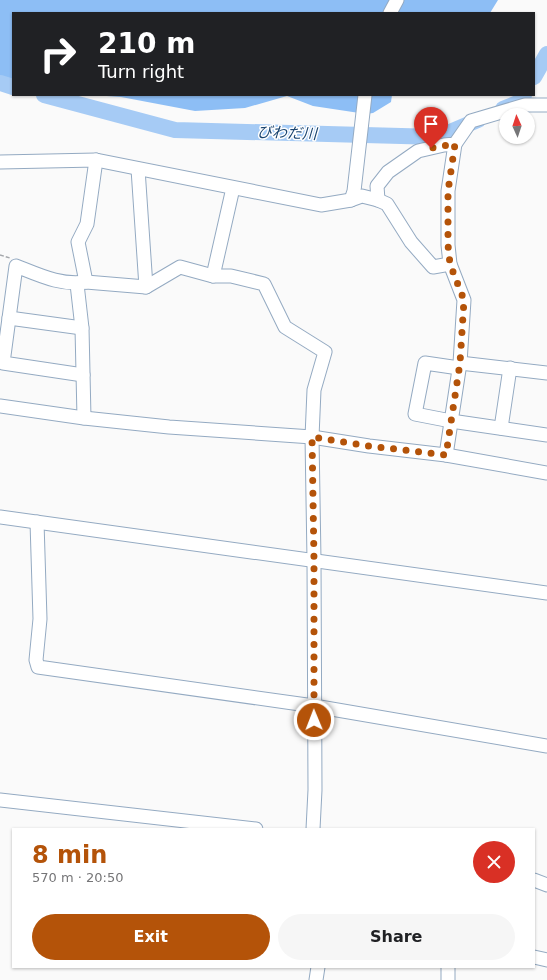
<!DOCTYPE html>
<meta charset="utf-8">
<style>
:root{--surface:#fff;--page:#f6f6f6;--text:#202124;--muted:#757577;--accent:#b45309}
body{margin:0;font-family:"DejaVu Sans","Noto Sans JP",sans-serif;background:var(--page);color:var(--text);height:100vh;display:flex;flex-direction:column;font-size:15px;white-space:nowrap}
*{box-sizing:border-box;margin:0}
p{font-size:13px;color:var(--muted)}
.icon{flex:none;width:22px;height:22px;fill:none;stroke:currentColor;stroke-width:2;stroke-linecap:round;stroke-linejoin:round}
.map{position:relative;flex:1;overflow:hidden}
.sheet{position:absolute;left:12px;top:828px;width:523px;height:140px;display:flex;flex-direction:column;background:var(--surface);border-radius:0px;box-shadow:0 1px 3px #0004}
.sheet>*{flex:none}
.top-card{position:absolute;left:12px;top:12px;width:523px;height:84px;border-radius:0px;box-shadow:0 1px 3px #0004;background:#202124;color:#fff;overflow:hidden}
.needle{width:26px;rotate:357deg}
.tools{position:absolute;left:499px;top:108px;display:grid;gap:8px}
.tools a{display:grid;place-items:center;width:36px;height:36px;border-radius:50%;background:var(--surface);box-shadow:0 1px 3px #0004;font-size:20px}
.pin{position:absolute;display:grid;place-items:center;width:34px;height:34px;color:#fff;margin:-41px -17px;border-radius:50% 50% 50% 0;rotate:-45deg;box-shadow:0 0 4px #0007}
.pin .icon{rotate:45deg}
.me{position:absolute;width:44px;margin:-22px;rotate:359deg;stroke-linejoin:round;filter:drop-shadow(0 0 3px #0008)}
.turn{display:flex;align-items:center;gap:14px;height:84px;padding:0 20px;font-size:18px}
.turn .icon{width:52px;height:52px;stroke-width:2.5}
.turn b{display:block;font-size:28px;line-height:34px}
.round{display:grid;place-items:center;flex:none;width:42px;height:42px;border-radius:21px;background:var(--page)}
.summary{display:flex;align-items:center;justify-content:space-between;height:68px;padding:0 20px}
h1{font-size:24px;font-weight:800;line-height:30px;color:var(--accent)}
.action{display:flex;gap:8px;margin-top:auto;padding:8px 20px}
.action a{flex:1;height:46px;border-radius:24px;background:var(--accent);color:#fff;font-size:16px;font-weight:800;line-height:46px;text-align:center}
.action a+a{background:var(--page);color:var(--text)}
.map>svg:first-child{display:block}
.forest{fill:#8dbef5}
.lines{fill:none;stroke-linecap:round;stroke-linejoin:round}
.river{stroke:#a6cbf5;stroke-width:16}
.minor-casing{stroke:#94aac2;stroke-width:15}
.path{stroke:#a4a7ab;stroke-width:1.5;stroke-dasharray:4 2;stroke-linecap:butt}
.minor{stroke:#fff;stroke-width:13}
.route{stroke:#b45309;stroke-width:7;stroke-dasharray:0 12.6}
.labels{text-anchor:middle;stroke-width:3;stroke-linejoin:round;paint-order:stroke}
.water-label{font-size:15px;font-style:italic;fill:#194470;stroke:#fff}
</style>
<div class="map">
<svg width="547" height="980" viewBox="0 0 547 980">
<rect width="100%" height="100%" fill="#fafafa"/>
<g class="forest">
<polygon points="0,0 498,0 490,13 13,13 13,84 0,83"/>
<polygon points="92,95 392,95 391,102 373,113 366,114 313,106 287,96 245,108 195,111 121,97"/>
</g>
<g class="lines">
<g class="river">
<polyline points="534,77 547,54"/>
<polyline points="0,83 13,87"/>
<polyline points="44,95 175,130 438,137 478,120"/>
<polyline points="503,109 520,102 524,95"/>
</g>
<g class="minor-casing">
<g id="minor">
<polyline points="390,13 397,0"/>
<polyline points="0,162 96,160 321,205 351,200 362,196 378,200 387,204 411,242 433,267 450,264"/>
<polyline points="138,169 146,287"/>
<polyline points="351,200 354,191 365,95"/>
<polyline points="378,200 377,186 388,172 418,151 444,145 455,144 471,121 525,105 547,105"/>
<polyline points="213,276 233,188"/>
<polyline points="86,282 78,242 87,224 96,160"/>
<polyline points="77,284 82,328 84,418"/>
<polyline points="9,318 82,328"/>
<polyline points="460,363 547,373"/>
<polyline points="459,368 425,363 415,414 451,421 547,435"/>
<path d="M83,375L3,363L16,266C39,275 61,286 86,282L146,287L180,267L213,276H231L264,284L285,327L325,352L314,390L312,437L314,560L315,790L313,829"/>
<polyline points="0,406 84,418 169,427 312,437 369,446 446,455 547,473"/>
<polyline points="501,428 510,368"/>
<polyline points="446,455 460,363 464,300 450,264 448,245 448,191 455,144"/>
<polyline points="0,517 547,593"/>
<polyline points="37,522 40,619 36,660 38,667 314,706 547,746"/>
<polyline points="0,800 256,829"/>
<polyline points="534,880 547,885"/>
<polyline points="534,957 547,960"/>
<polyline points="448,967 448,980"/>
<polyline points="316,980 318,967"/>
</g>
</g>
<polyline class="path" points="0,255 10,258"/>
<use href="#minor" class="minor"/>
</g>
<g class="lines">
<polyline class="route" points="314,720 314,560 312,437 369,446 446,455 460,363 464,300 450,264 448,245 448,191 455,144 431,148"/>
</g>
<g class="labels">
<g class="water-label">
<text transform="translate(287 133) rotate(2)" y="5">びわだ川</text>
</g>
</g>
</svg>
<div class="tools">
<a><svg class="needle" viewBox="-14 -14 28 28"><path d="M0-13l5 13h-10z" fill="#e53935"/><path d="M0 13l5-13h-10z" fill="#757577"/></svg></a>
</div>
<div class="pin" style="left:431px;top:148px;background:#d93025"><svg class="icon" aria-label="arrive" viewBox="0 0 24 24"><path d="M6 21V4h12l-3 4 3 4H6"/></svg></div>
<svg class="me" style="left:314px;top:720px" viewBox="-20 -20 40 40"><circle r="17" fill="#b45309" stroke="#fff" stroke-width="3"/><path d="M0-11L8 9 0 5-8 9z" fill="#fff"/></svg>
<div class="top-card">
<div class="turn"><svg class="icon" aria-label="right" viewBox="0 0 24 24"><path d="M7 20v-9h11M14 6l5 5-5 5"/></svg><div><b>210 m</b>Turn right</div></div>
</div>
<section class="sheet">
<div class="summary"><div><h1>8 min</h1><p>570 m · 20:50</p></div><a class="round" style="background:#d93025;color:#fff"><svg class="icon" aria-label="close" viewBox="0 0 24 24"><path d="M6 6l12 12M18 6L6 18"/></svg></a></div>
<div class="action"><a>Exit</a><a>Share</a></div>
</section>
</div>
